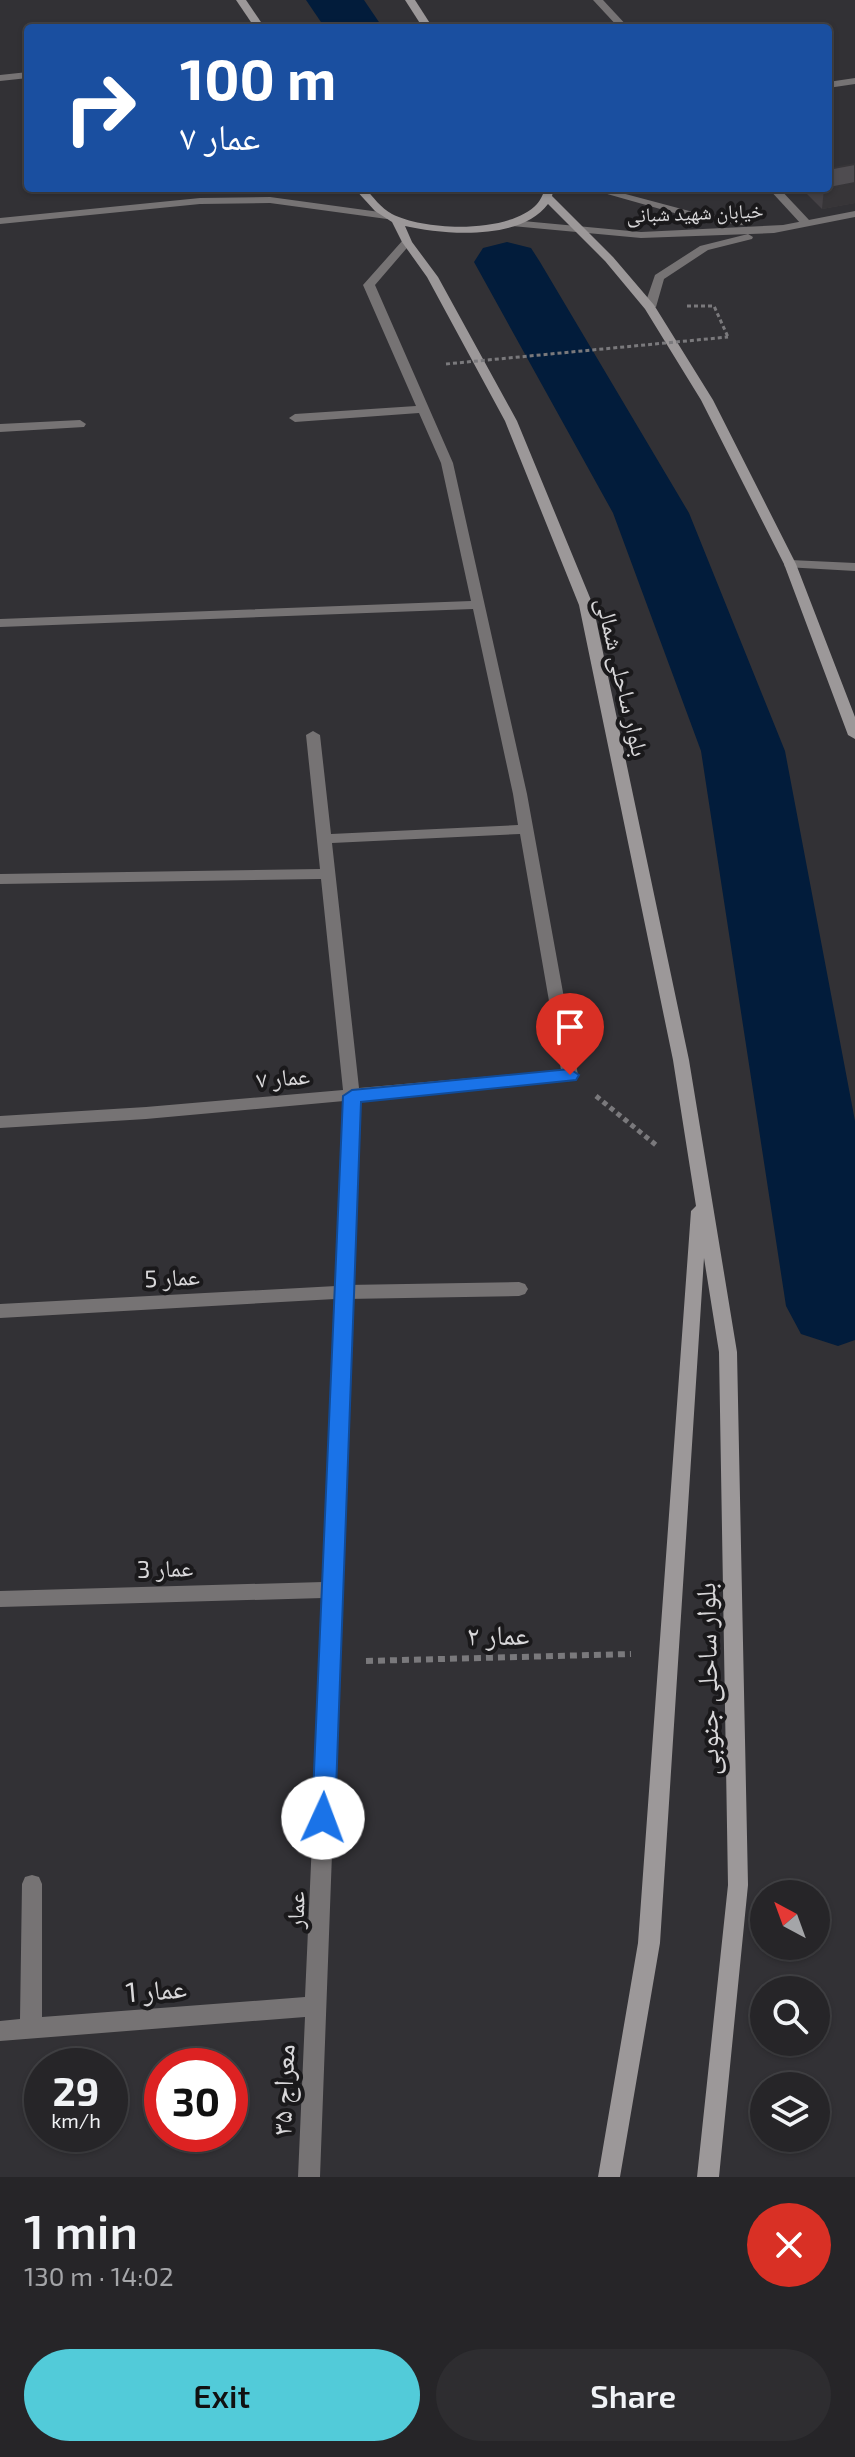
<!DOCTYPE html>
<meta charset="utf-8">
<style>
:root{--surface:#262528;--page:#2e2d30;--text:#f1f3f6;--muted:#a4a5a8;--line:#424245;--accent:#52cbd9}
body{margin:0;font-family:"Exo 2","Noto Naskh Arabic",sans-serif;background:var(--page);color:var(--text);height:100vh;display:flex;flex-direction:column;font-size:30px;white-space:nowrap}
*{box-sizing:border-box;margin:0}
p{font-size:26px;color:var(--muted)}
.icon{flex:none;width:44px;height:44px;fill:none;stroke:currentColor;stroke-width:2;stroke-linecap:round;stroke-linejoin:round}
.map{position:relative;height:2177px;overflow:hidden}
.side{display:flex;flex-direction:column;background:var(--surface);flex:1}
.side>*{flex:none}
.hud{position:absolute;left:24px;top:24px;width:808px;height:168px;border-radius:8px;box-shadow:0 2px 6px #0004,0 0 0 2px var(--line);background:#1a4fa0;color:#fff;overflow:hidden}
.needle{width:52px;rotate:319deg}
.fabs{position:absolute;left:750px;top:1880px;display:grid;gap:16px}
.fabs a{display:grid;place-items:center;width:80px;height:80px;border-radius:50%;background:var(--surface);box-shadow:0 2px 6px #0004,0 0 0 2px var(--line);font-size:40px}
.speed{position:absolute;left:24px;top:2048px;display:flex;gap:16px;font-size:40px;font-weight:700;text-align:center}
.speed>*{display:grid;place-content:center;width:104px;height:104px;border-radius:50%;background:var(--surface);box-shadow:0 2px 6px #0004,0 0 0 2px var(--line);line-height:1}
.speed small{font-size:20px;font-weight:400}
.speed .limit{border:12px solid #d22;background:#fff;color:#111}
.pin{position:absolute;display:grid;place-items:center;width:68px;height:68px;color:#fff;margin:-82px -34px;border-radius:50% 50% 50% 0;rotate:-45deg;box-shadow:0 0 8px #0007}
.pin .icon{rotate:45deg}
.me{position:absolute;width:88px;margin:-44px;rotate:2deg;stroke-linejoin:round;filter:drop-shadow(0 0 6px #0008)}
.turn{display:flex;align-items:center;gap:28px;height:168px;padding:0 24px;font-size:36px}
.turn .icon{width:104px;height:104px;stroke-width:2.5}
.turn b{display:block;font-size:56px;line-height:68px}
.round{display:grid;place-items:center;flex:none;width:84px;height:84px;border-radius:42px;background:var(--page)}
.headline{display:flex;align-items:center;justify-content:space-between;height:136px;padding:0 24px}
h1{font-size:48px;font-weight:600;line-height:60px}
.action{display:flex;gap:16px;margin-top:auto;padding:16px 24px}
.action a{flex:1;height:92px;border-radius:48px;background:var(--accent);color:#111;font-size:32px;font-weight:600;line-height:92px;text-align:center}
.action a+a{background:var(--page);color:var(--text)}
.map>svg:first-child{display:block}
.lines{fill:none;stroke-linecap:round;stroke-linejoin:round}
.river{fill:#021c3b;fill-rule:evenodd}
.path-far2{stroke:#7a797c;stroke-width:3;stroke-dasharray:4 3;stroke-linecap:butt}
.path-far1{stroke:#7a797c;stroke-width:5;stroke-dasharray:5 4;stroke-linecap:butt}
.path{stroke:#7a797c;stroke-width:6;stroke-dasharray:7 5;stroke-linecap:butt}
.service{fill:#767374;fill-rule:evenodd}
.minor{fill:#767374;fill-rule:evenodd}
.tertiary{fill:#767374;fill-rule:evenodd}
.secondary{fill:#9c9899;fill-rule:evenodd}
.path-bridge{stroke:#7a797c;stroke-width:3;stroke-dasharray:4 3;stroke-linecap:butt}
.wall{fill:#444145}
.shaded-wall{fill:#373538}
.building{fill:#4f4c50;stroke:#373538;stroke-width:2}
.route{fill:#1a73e8;stroke:#114b97;stroke-width:2}
.labels{text-anchor:middle;stroke-width:8;stroke-linejoin:round;paint-order:stroke}
.far-street-label{font-size:20px;fill:#d8d7d9;stroke:#1a191b}
.street-label{font-size:24px;fill:#d8d7d9;stroke:#1a191b}
.near-street-label{font-size:28px;fill:#d8d7d9;stroke:#1a191b}
</style>
<div class="map">
<svg width="855" height="2177" viewBox="0 0 855 2177">
<rect width="100%" height="100%" fill="#323135"/>
<g class="lines">
<g class="river">
<polygon points="306,0 364,0 383,28 325,28"/>
<polygon points="507,242 531,248 540,262 689,513 785,751 855,1121 855,1340 838,1346 801,1334 786,1306 701,751 613,513 474,262 483,248"/>
</g>
<polyline class="path-far2" points="687,306 714,306 728,337"/>
<polyline class="path-far1" points="596,1096 656,1145"/>
<polyline class="path" points="366,1661 631,1654"/>
<g class="service">
<polygon points="80,420 86,424 84,427 0,432 0,424"/>
<polygon points="519,1282 525,1284 528,1289 525,1294 519,1296 346,1299 340,1297 337,1292 340,1287 346,1285"/>
</g>
<g class="minor">
<polygon points="593,0 603,0 629,28 619,28"/>
<polygon points="28,72 28,78 0,81 0,75"/>
<polygon points="855,78 855,84 828,88 828,82"/>
<polygon points="768,188 779,188 810,221 810,225 802,225"/>
<path d="M403,240L412,242L375,285L453,463L527,794L578,1075L570,1081L360,1100L320,2177H298L305,2017L0,2041V2021L20,2019L22,1884L25,1877L32,1875L39,1877L42,1884V2017L305,1997L323,1598L0,1607V1591L323,1582L335,1299L0,1318V1304L336,1286L344,1101L146,1119L0,1128V1116L146,1107L343,1090L321,879L0,884V874L320,869L306,735L313,731L320,735L331,834L518,825L513,794L473,609L0,627V619L471,601L441,463L419,413L295,422L289,418L295,414L416,406L363,285ZM520,834L561,1070L359,1088L332,843Z"/>
<polygon points="790,560 855,563 855,571 785,567 784,564"/>
</g>
<g class="tertiary">
<polygon points="586,188 603,188 693,212 742,219 747,222 742,225 692,218"/>
<polygon points="270,197 387,213 392,216 387,219 270,203 200,204 0,224 0,218 200,198"/>
<polygon points="855,211 855,217 774,233 641,238 512,226 507,223 512,220 641,232 783,225"/>
<polygon points="748,234 753,237 752,239 708,250 664,279 656,307 646,309 644,307 655,275 700,246"/>
</g>
<g class="secondary">
<polygon points="236,0 246,0 265,28 255,28"/>
<polygon points="405,0 415,0 433,28 423,28"/>
<path d="M354,188H365C373,197 381,208 392,214C425,231 509,234 537,204C541,200 543,193 546,188H554L552,196L613,257L654,305L713,400L796,564L855,717V739L848,735L784,564L701,400L645,309L605,261L548,204C521,241 444,235 405,226L412,242L438,277L517,421L593,605L689,1060L737,1352L748,1885L719,2177H697L728,1885L719,1352L704,1258L660,1943L620,2177H598L638,1943L691,1211L696,1206L673,1060L579,605L505,421L427,277L402,242L392,222L375,211Z"/>
</g>
<polyline class="path-bridge" points="446,364 728,337"/>
</g>
<polygon class="wall" points="855,164 855,203 822,209 806,193 806,188 828,188"/>
<polygon class="shaded-wall" points="855,183 855,203 822,209 824,189"/>
<polygon class="building" points="855,164 855,183 824,189 823,188 828,188 828,169"/>
<polygon class="route" points="570,1069 579,1075 576,1080 361,1102 335,1818 331,1825 323,1828 315,1825 312,1818 343,1096 352,1090"/>
<g class="labels">
<g class="far-street-label">
<text transform="translate(695 213) rotate(-2)" y="7">خیابان شهید شبانی</text>
</g>
<g class="street-label">
<text transform="translate(622 677) rotate(77)" y="8">بلوار ساحلی شمالی</text>
<text transform="translate(283 1078) rotate(-5)" y="8">عمار ۷</text>
<text transform="translate(172 1278) rotate(-3)" y="8">عمار 5</text>
<text transform="translate(165 1569) rotate(-2)" y="8">عمار 3</text>
<text transform="translate(296 1910) rotate(-88)" y="8">عمار</text>
</g>
<g class="near-street-label">
<text transform="translate(498 1635) rotate(-1)" y="10">عمار ۲</text>
<text transform="translate(707 1679) rotate(-91)" y="10">بلوار ساحلی جنوبی</text>
<text transform="translate(156 1990) rotate(-5)" y="10">عمار 1</text>
<text transform="translate(283 2090) rotate(-88)" y="10">معراج ۳۵</text>
</g>
</g>
</svg>
<div class="fabs">
<a><svg class="needle" viewBox="-14 -14 28 28"><path d="M0-13l5 13h-10z" fill="#e53935"/><path d="M0 13l5-13h-10z" fill="#a4a5a8"/></svg></a>
<a><svg class="icon" aria-label="search" viewBox="0 0 24 24"><circle cx="10" cy="10" r="6"/><path d="M15 15l6 6"/></svg></a>
<a><svg class="icon" aria-label="layers" viewBox="0 0 24 24"><path d="M12 4l9 5-9 5-9-5zM3 14l9 5 9-5"/></svg></a>
</div>
<div class="speed"><div>29<small>km/h</small></div><div class="limit">30</div></div>
<div class="pin" style="left:570px;top:1075px;background:#d93025"><svg class="icon" aria-label="arrive" viewBox="0 0 24 24"><path d="M6 21V4h12l-3 4 3 4H6"/></svg></div>
<svg class="me" style="left:323px;top:1818px" viewBox="-20 -20 40 40"><circle r="19" fill="#fff"/><path d="M0-13L10 11 0 6-10 11z" fill="#1a73e8"/></svg>
<div class="hud">
<div class="turn"><svg class="icon" aria-label="right" viewBox="0 0 24 24"><path d="M7 20v-9h11M14 6l5 5-5 5"/></svg><div><b>100 m</b>عمار ۷</div></div>
</div>
</div>
<section class="side">
<div class="headline"><div><h1>1 min</h1><p>130 m · 14:02</p></div><a class="round" style="background:#d93025;color:#fff"><svg class="icon" aria-label="close" viewBox="0 0 24 24"><path d="M6 6l12 12M18 6L6 18"/></svg></a></div>
<div class="action"><a>Exit</a><a>Share</a></div>
</section>
